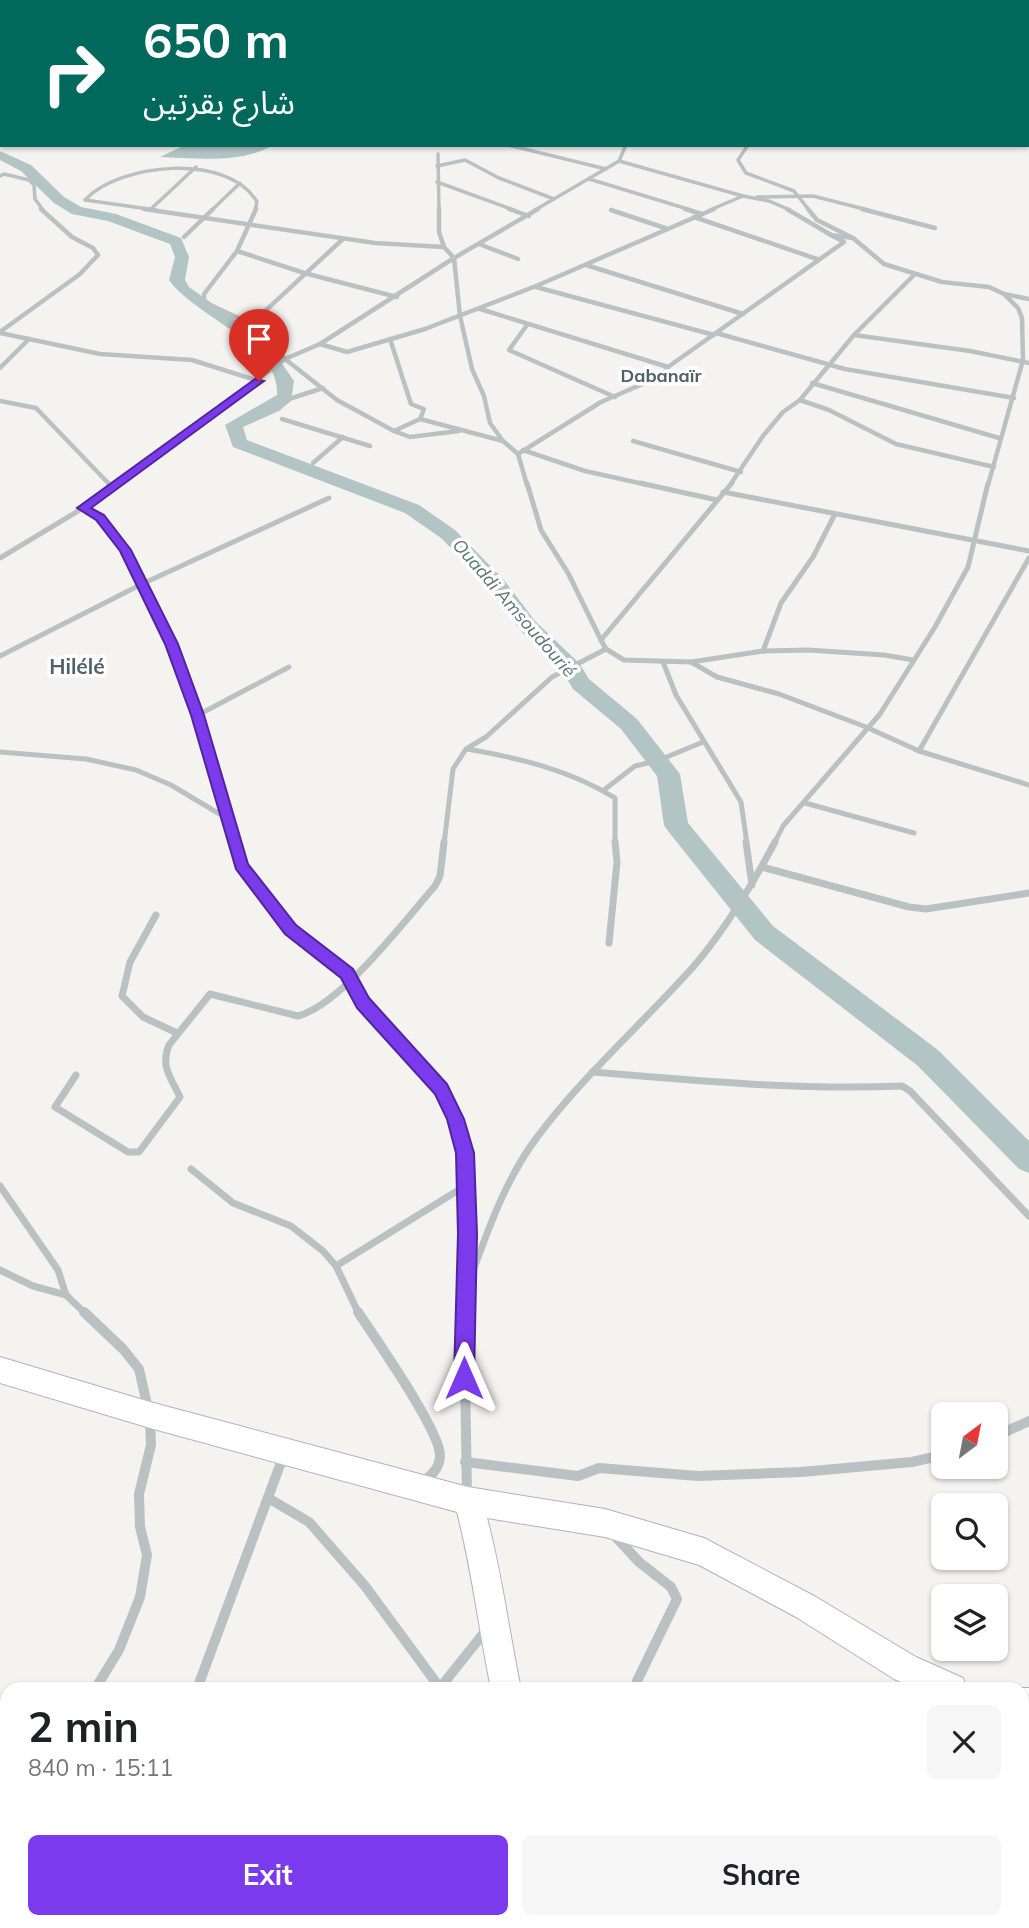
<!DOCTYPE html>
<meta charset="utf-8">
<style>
:root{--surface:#fff;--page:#f6f6f6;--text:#202124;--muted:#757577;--accent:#7c3aed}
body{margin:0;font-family:Mulish,"Noto Sans Arabic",sans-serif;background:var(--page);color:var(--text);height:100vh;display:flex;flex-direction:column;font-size:26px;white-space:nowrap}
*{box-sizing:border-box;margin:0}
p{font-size:23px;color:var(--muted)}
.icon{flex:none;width:38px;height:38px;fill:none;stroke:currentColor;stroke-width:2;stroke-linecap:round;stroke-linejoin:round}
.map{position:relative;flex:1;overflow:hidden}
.drawer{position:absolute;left:0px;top:1682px;width:1029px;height:247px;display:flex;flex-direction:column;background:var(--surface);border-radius:21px 21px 0 0;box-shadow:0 2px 5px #0004}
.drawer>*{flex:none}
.guide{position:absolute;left:0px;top:0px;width:1029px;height:147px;box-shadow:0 2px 5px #0004;background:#00695c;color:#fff;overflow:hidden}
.needle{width:46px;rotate:32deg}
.buttons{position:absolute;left:931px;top:1402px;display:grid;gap:14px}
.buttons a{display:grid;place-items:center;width:77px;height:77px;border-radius:10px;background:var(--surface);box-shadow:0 2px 5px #0004;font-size:35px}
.pin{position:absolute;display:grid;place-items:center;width:60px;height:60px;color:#fff;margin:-72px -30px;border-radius:50% 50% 50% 0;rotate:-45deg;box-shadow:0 0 7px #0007}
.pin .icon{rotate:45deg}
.me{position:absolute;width:77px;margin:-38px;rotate:0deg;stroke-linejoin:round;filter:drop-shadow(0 0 5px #0008)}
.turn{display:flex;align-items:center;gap:24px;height:147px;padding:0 28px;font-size:32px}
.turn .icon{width:91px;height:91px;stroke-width:2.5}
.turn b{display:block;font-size:49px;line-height:60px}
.round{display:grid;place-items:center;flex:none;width:74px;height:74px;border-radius:10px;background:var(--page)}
.headline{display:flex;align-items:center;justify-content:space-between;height:119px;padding:0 28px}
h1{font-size:42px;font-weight:700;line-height:52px}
.action{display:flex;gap:14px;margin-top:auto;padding:14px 28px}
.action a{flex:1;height:80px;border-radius:10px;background:var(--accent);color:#fff;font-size:28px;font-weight:700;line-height:80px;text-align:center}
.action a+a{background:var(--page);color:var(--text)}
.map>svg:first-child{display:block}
.water{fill:#b3c4c5}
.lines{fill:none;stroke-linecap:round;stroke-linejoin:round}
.river{fill:#b3c4c5;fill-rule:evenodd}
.secondary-casing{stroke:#adb5b7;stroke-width:2}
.street-far4{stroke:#bac1c3;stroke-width:3.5}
.street-far3{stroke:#bac1c3;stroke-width:4.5}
.street-far2{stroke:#bac1c3;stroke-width:5}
.street-far1{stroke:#bac1c3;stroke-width:7}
.street{stroke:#bac1c3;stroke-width:10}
.secondary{fill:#fff;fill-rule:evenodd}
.route{fill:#7c3aed;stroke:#51269a;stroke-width:2}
.labels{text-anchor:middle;stroke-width:7;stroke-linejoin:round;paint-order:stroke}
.far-neighbourhood-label{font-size:18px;font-weight:bold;fill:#516166;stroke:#fff}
.far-water-label{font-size:18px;font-style:italic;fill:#5a7678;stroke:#fff}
.neighbourhood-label{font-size:21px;font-weight:bold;fill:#516166;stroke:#fff}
</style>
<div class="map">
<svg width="1029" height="1928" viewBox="0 0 1029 1928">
<rect width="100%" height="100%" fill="#f4f3f0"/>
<path class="water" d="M185,145H273C242,164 195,158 160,157Z"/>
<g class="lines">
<g class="river">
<rect x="0" y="56" width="2" height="8"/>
<rect x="1027" y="93" width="2" height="8"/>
<path d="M0,151L31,165L64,197L81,207L116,214L181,238L189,257L185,280L189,287L268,343L294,381L291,401L279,411L243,427L247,440L419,505L455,530L504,580L535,621L579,663L589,679L637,719L680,774L688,823L773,926L938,1050L1029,1141V1173L1019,1169L918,1066L755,940L668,831L664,825L657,776L621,729L573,689L563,672L521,631L490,588L441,538L405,513L233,447L225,425L277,395C280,343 196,318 169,280L175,257L170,244L108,221L72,214L54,203L21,171L0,160Z"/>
<polygon points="1029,1807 1029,1848 1022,1851 1022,1810"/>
<polygon points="882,1922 929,1922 926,1928 879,1928"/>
</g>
<g class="secondary-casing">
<g id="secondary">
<polygon points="173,0 184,0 172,2"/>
<polygon points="2,89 2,96 0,96 0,90"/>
<path d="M0,1357L150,1402L468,1487L605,1509L704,1538L816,1597L916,1657L963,1678L967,1689H917L894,1679L796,1617L699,1565L605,1537L487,1518C502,1574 509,1632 521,1689H491C479,1630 472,1570 457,1512L150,1428L0,1383Z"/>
<polygon points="1022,1688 1029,1688 1029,1718 1022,1718 1022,1689 1020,1689"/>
<polygon points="541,1922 574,1922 576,1928 542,1928"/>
</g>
</g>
<g class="street-far4">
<polyline points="702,0 705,2"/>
<polyline points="811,0 816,2"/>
<polyline points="830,2 832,0"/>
<polyline points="508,145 606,169"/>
<polyline points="748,145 738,160 746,173 794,191 809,210"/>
<polyline points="438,154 439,210"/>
<polyline points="619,161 743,196 710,210"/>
<polyline points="437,166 465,160 499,178 554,199"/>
<polyline points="0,176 4,174 29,180 34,185 35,199 43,210"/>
<polyline points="589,179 691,210"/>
<polyline points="437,182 514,210"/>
<polyline points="743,196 769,201 790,210"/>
<polyline points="757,197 813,196 868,210"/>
<path d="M85,200C119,163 228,152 257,202L255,210"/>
<polyline points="85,200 156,210"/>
<polyline points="152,208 196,167"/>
<polyline points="212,210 240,183"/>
<polyline points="535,210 619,161 626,145"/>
</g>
<g class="street-far3">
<polyline points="144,209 375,243 444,247"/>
<polyline points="256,209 237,251 204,294 204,302 251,324 285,359 337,400 394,431 420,419"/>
<polyline points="439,209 439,232 444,247 454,258 460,316 472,369 484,396 490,423 503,441 518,454"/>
<polyline points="509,209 529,216"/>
<polyline points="685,209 702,214"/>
<polyline points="787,209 831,235"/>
<polyline points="808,209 817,220 853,238 884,264 942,282 989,287 1004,294 1029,299"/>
<polyline points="862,209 935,228"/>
<polyline points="611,210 665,228"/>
<polyline points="694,217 817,259"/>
<polyline points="184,237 213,209"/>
<polyline points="479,244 518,259"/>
<polyline points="237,251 304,273 397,297"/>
<polyline points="586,265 743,314"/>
<polyline points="536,287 714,335"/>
<polyline points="480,309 668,367"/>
<polyline points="251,324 343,239"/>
<polyline points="527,325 509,350 615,397"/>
<polyline points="0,332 80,274 98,255 93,248 72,237 41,209"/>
<polyline points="0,333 100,354 192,360 259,381"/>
<polyline points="716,333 845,369 1014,398"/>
<polyline points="854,335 970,351 1029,363"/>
<polyline points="390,339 411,404 424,409 420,419 503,441"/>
<polyline points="320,344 347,352 425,329 536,286 714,209"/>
<polyline points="0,368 29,339"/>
<polyline points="812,383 999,438"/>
<polyline points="286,400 323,388"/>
<polyline points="800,400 829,410 896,444 994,467"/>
<polyline points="0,401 36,408 110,485"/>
<polyline points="282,419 370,446"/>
<polyline points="394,431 410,437 459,431"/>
<polyline points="633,441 741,472"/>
<polyline points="523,450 585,471 648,485"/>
<polyline points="313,463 343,437"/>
<polyline points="115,485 285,359 320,344 454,258 538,209"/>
<polyline points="527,485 518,454 601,402 661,376 668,367 844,242 831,235 853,238"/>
<polyline points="730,485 763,436 783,412 800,400 854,335 914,275"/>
<polyline points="988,485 1023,360 1022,318 1018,308 1004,294"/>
</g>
<g class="street-far2">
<polyline points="108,483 112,487"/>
<polyline points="527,483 541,530 568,573 601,640"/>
<polyline points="640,483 717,500"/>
<polyline points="732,483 601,640 606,649 624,660 691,662 763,651 808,650 884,655 913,660"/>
<polyline points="723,492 1029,551"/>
<path d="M83,508C91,514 101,520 108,528C166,593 203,734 227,818"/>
<polyline points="0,558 83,508 117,483"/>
<polyline points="763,651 781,603 813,557 835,514"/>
<polyline points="0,656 142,584 329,498"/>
<polyline points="663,662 676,695 741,802 747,844"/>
<polyline points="691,662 717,677 779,694 866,727 919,751 1029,785"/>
<polyline points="198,715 289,667"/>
<path d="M467,749C519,758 570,770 615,798V844"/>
<polyline points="919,751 1029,558"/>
<polyline points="0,752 86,759 136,770 171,785 228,819 235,844"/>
<polyline points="604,790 635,766 657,761 703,742"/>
<polyline points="805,803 914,833"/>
<polyline points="444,844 453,769 466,749 486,737 552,677 606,649"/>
<polyline points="774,844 783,826 880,714 935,627 968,567 988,483"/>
</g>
<g class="street-far1">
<path d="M235,842C246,883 276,917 309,943C321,953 337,962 347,973C355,982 357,996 365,1006C404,1052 456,1089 465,1154C473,1206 463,1261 464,1314"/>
<polyline points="746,842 752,885"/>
<polyline points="762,867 909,907 926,909 1029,893"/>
<polyline points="156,915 130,962 122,996 143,1017 177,1033"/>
<polyline points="609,943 617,862 615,842"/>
<path d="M592,1072C696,1081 798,1090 902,1086L910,1091L1029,1216"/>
<path d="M76,1075L55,1107L128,1152H139L180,1097C171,1078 160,1066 169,1045L210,994L298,1016C342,1004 404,921 435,886L440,876L444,842"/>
<polyline points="191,1169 233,1203 291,1226 323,1251 336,1266 359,1314"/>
<polyline points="0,1186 58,1270 66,1295"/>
<polyline points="336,1266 465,1186"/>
<polyline points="0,1270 33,1286 66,1295 86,1314"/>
<path d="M464,1295C485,1240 502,1183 538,1136C584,1075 642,1024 693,967C725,930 752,885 775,842"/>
</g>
<g class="street">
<polyline points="84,1312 123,1349 139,1369 148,1409"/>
<path d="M358,1312C375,1338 439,1429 440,1455C440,1468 432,1475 423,1481"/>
<polyline points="464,1312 467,1495"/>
<polyline points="996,1436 1029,1421"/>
<polyline points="465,1462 578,1476 599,1468 698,1476 801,1472 912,1462 943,1455"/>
<polyline points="268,1498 309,1522 365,1586 440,1688"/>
<polyline points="615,1536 639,1562 671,1587 677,1599 637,1681"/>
<polyline points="95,1689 119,1650 140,1597 147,1555 140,1527 139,1494 151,1445 150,1421"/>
<polyline points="197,1689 283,1457"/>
<polyline points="439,1689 487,1629"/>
<polyline points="100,1928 102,1922"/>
<polyline points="256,1928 260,1922"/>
</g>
<use href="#secondary" class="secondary"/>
</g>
<polygon class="route" points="255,379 264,381 91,508 104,515 131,550 178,644 204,715 248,864 296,925 353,969 369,998 447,1084 464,1119 474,1153 477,1234 474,1378 472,1385 464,1388 457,1385 454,1378 458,1234 456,1153 447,1119 435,1094 357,1008 341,978 285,934 236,869 191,715 165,644 120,551 96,520 77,508"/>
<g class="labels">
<g class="far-neighbourhood-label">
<text x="661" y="382">Dabanaïr</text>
</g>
<g class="far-water-label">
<text transform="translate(514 608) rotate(49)" y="6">Ouaddi Amsoudourié</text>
</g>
<g class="neighbourhood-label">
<text x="77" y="674">Hilélé</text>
</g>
</g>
</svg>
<div class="buttons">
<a><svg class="needle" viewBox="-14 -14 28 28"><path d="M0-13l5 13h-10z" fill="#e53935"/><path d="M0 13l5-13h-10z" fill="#757577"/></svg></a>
<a><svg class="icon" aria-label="search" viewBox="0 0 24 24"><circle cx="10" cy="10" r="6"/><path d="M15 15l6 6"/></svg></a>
<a><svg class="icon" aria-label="layers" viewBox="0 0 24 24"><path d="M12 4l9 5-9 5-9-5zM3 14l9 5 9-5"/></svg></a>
</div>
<div class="pin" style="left:259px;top:381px;background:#d93025"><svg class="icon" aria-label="arrive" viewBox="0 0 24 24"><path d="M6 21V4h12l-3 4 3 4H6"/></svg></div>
<svg class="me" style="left:464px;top:1378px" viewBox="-20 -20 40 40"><path d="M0-17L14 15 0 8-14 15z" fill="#7c3aed" stroke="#fff" stroke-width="4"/></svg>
<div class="guide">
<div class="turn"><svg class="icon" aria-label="right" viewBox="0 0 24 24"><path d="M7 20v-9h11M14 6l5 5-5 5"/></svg><div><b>650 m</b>شارع بقرتين</div></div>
</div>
<section class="drawer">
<div class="headline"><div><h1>2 min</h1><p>840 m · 15:11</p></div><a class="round"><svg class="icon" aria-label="close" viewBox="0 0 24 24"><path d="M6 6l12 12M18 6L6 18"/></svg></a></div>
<div class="action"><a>Exit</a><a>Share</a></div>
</section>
</div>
